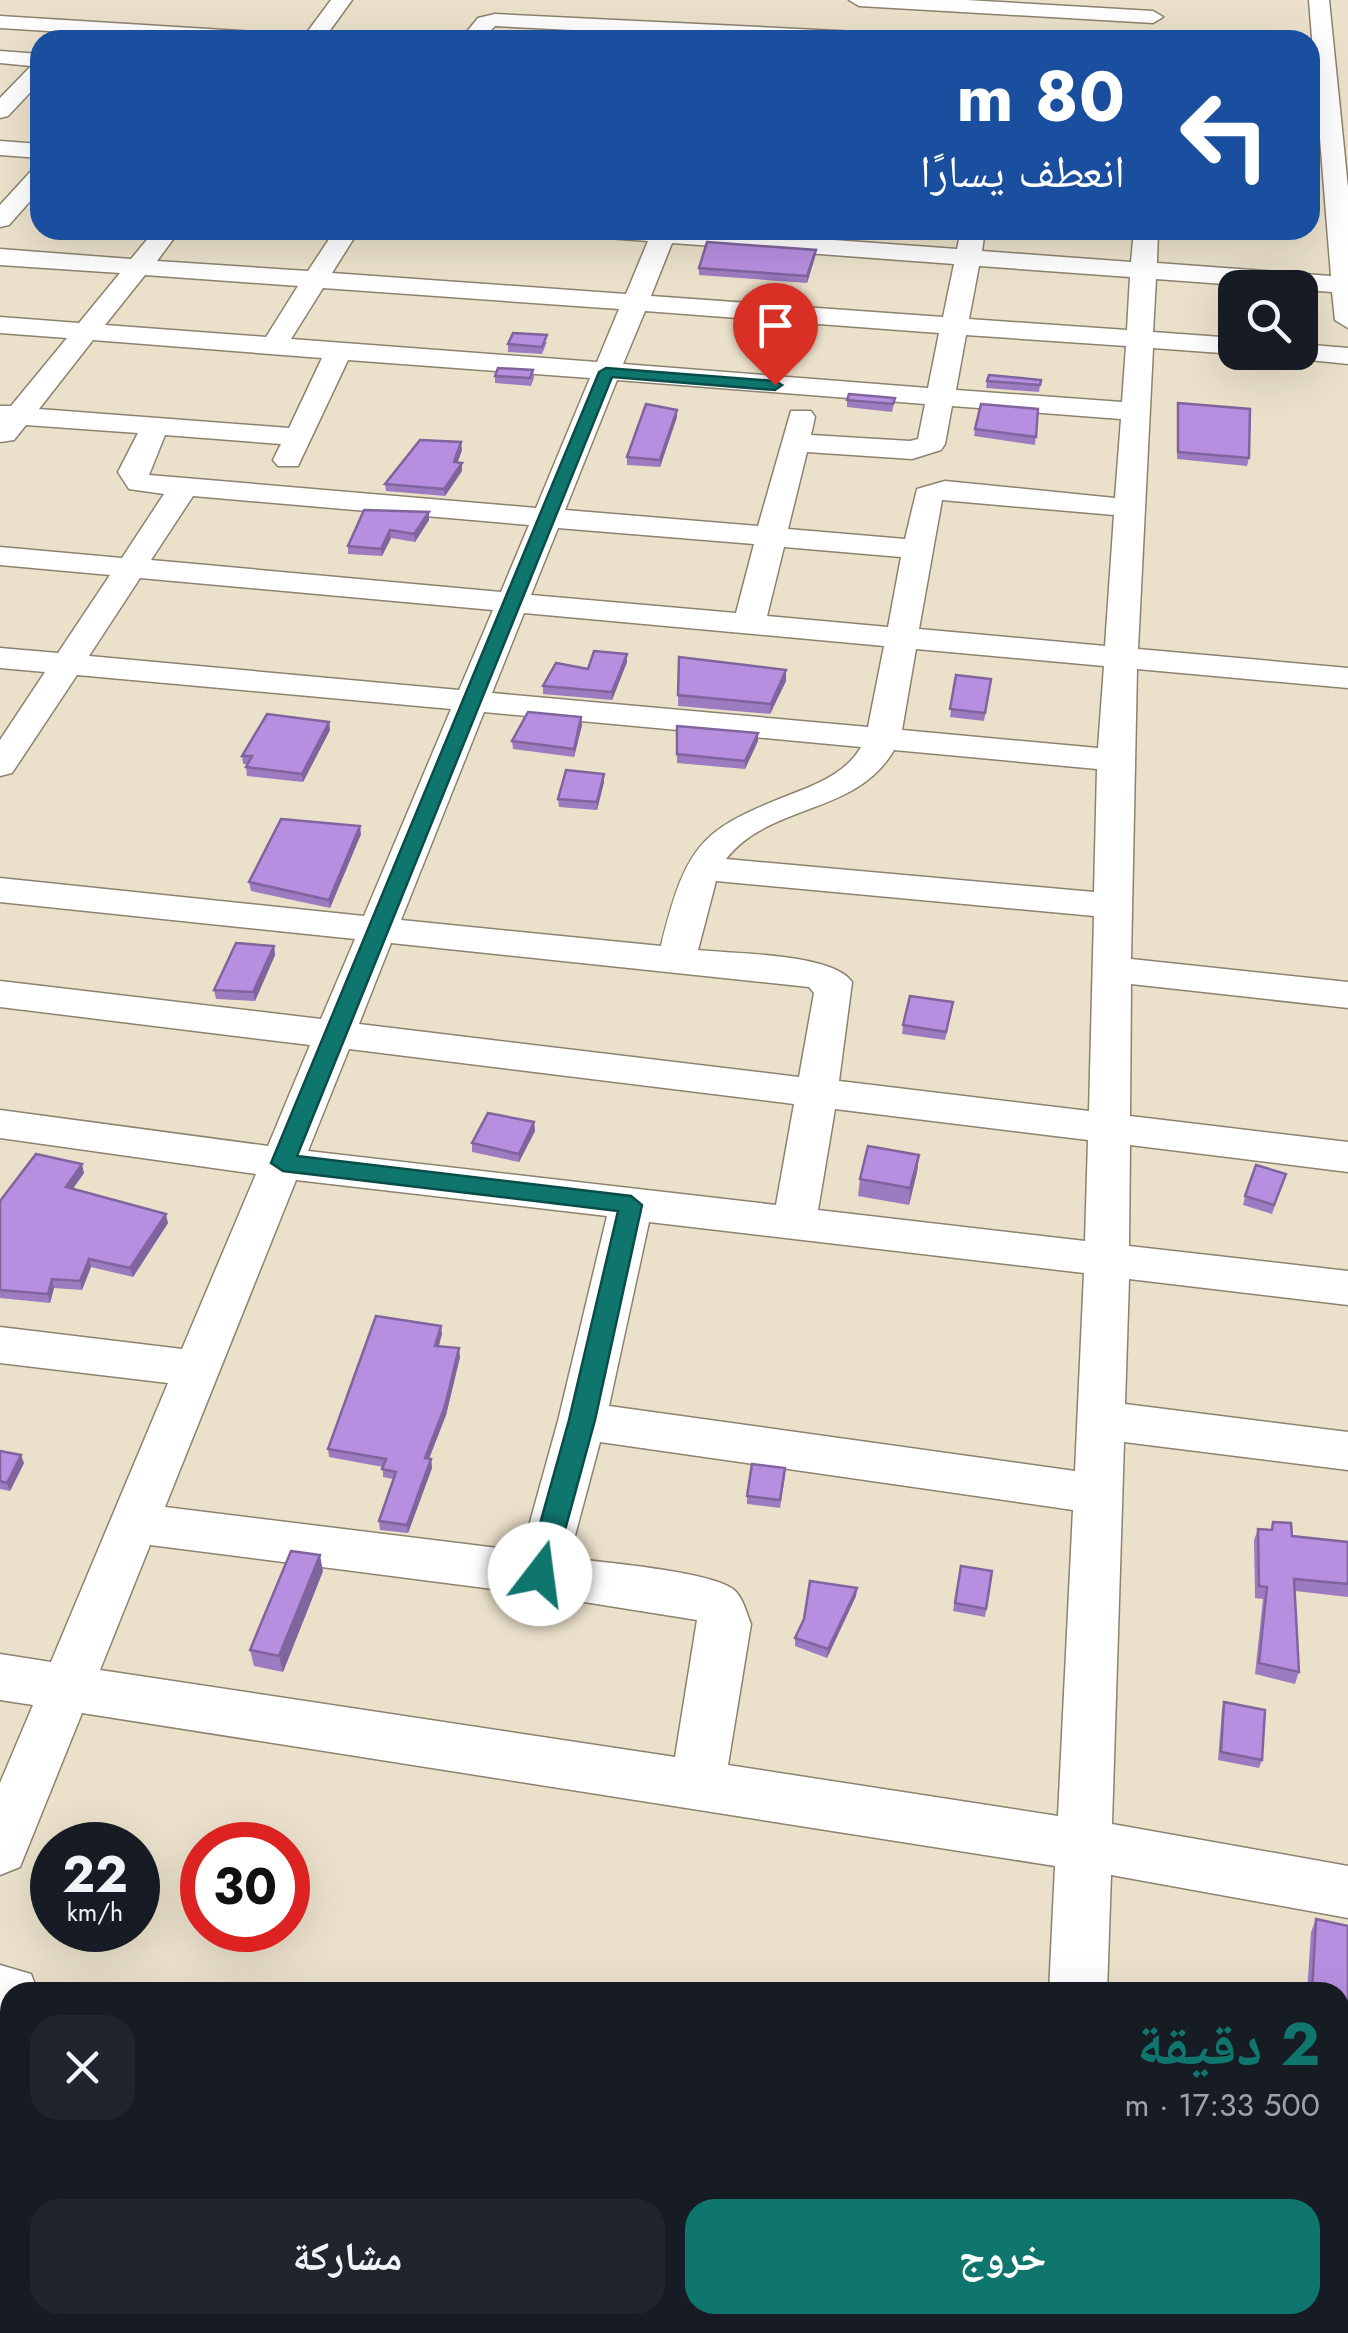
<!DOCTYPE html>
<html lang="ar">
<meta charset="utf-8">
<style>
:root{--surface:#171b24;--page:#20242c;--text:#f1f3f6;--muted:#9ea1a6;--accent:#0f766e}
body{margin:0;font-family:Jost,"Noto Naskh Arabic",sans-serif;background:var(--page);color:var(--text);direction:rtl;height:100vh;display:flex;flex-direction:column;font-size:38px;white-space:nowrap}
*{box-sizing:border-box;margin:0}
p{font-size:32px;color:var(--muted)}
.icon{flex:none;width:55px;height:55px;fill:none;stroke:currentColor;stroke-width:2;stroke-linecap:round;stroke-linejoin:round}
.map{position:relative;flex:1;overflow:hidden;direction:ltr}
.panel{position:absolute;left:0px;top:1982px;width:1350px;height:352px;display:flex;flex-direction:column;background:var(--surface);border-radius:30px 30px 0 0;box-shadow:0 10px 40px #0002;direction:rtl}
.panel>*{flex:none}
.guide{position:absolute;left:30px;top:30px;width:1290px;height:210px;border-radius:30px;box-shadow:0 10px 40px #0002;direction:rtl;background:#1a4fa0;color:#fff;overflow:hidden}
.controls{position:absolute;left:1218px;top:270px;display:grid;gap:20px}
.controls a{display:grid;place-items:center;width:100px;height:100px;border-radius:20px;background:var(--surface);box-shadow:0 10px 40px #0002;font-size:50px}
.speed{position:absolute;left:30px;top:1822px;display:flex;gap:20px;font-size:50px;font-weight:700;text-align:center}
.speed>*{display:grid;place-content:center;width:130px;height:130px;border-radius:50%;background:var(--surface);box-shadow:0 10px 40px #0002;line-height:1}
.speed small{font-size:25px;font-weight:400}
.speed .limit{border:15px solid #d22;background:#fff;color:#111}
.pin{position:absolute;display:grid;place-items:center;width:85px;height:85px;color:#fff;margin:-102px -42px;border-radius:50% 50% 50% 0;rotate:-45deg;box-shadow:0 0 10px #0007}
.pin .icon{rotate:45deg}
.me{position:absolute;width:110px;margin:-55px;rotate:15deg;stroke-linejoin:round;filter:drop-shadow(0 0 8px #0008)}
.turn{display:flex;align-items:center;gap:35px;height:210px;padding:0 30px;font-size:45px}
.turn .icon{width:130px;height:130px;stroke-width:2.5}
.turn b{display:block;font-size:70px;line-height:85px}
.round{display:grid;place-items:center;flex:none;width:105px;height:105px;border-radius:30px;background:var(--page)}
.headline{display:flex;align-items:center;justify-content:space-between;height:170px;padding:0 30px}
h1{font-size:60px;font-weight:700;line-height:75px;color:var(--accent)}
.action{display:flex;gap:20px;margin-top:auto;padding:20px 30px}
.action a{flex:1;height:115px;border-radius:30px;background:var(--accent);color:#fff;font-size:40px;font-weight:700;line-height:115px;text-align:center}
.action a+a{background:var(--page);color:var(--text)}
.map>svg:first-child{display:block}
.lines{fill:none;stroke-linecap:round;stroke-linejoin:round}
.minor-casing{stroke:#8c826e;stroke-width:3}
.minor{fill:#fff;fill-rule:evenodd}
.wall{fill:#9d7bc1}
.shaded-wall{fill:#80649d}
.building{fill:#b78fe0;stroke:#80649d;stroke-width:2.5}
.route{fill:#0f766e;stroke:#0a4d48;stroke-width:2.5}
</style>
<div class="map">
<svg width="1348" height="2333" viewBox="0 0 1348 2333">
<rect width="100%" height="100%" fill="#ebe1cb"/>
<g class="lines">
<g class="minor-casing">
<g id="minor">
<polygon points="331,0 352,0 323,40 194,40 0,28 0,16 305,35"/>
<polygon points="849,0 966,0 1153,11 1163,17 1153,23 859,6"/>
<path d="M1309,0H1329L1348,188V328L1335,320L1332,292L1156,279L1153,332L1235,338V352H1241L1235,354L1153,348L1138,649L1348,668V688L1137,669L1131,959L1348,982V1008L1131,984L1130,1116L1348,1142V1172L1130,1145L1129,1246L1348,1271V1305L1129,1279L1125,1404L1348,1432V1470L1124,1442L1112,1824L1348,1866V1918L1111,1875L1107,1992H1049L1055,1866L82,1713L20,1867L0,1875V1783L33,1705L0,1700V1654L51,1662L168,1383L0,1363V1327L182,1349L256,1174L0,1138V1110L268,1146L310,1045L0,1007V981L321,1019L355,939L0,902V878L364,916L451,709L77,675L12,773L0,776V740L45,672L0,668V648L58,653L110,575L0,565V547L122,558L164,494L129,489L118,472L138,433L26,425L14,440L0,442V406H11L67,338L0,333V317L79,323L120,273L0,265V249L131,259L155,230H180L157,261L308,271L335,230H359L332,273L626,294L648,241L593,237L581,230H696L957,249L961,230H985L982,251L1131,262L1134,230H1158L1157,263L1331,276ZM672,243L954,264L943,317L651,296ZM979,266L1130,277L1127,330L969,319ZM145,275L298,286L266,337L105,325ZM323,288L619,309L597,362L291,339ZM645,311L939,333L928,388L623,364ZM966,335L1126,346L1122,402L956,390ZM93,340L322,358L289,428L39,409ZM348,360L590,378L536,508L149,475L165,435L281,444L273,460L278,466H298ZM617,380L925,404L918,439L910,441L811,435L815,417L811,411H791L758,526L565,510ZM952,406L1121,419L1115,498L945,481L917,489L905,539L788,529L807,452L912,459L941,450L945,444ZM193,496L529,525L501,592L151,560ZM942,500L1114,515L1105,646L919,629ZM558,528L754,544L736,613L531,595ZM784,547L901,557L888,627L767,616ZM140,578L493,610L459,690L89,656ZM524,613L884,646L868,727L492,693ZM916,649L1104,666L1098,748L902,730ZM484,712L861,747C849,768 828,779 807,788C704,828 688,836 661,946L401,920ZM894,750L1097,769L1094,892L726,859C771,802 856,816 894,750ZM716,881L1094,916L1089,1111L839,1081L852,982C833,953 733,954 698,950ZM391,943L809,987L814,993L799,1077L359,1024ZM349,1049L794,1104L776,1205L308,1151ZM835,1109L1088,1140L1085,1241L818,1210ZM296,1180L607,1216L558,1421L522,1551L165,1507ZM649,1222L1084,1273L1075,1471L609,1406ZM600,1442L1073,1510L1058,1816L728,1765L751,1624C746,1612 743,1597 733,1589C708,1571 605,1563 569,1558ZM150,1545L540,1595L697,1620L675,1757L100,1670Z"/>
<polygon points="495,14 898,34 909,40 771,40 495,26 482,40 460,40 478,18"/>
<polygon points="0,51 40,54 40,82 8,116 0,118 0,98 31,66 0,63"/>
<polygon points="0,141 40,144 40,158 0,155"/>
<polygon points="40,168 40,190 9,225 0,227 0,205 32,170"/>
<polygon points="1300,344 1348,348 1348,364 1290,358 1287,352 1300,352"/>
<polygon points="0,1965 31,1974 38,1992 10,1992 10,2022 0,2021"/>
<polygon points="1340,2201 1348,2203 1348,2265 1340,2263"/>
<polygon points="588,2325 652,2325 651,2333 587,2333"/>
<rect x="1031" y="2325" width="64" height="8"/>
</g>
</g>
<use href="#minor" class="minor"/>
</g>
<g class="wall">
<polygon points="750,230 823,230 821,235"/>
<polygon points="816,250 815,257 807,283 699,275 699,268"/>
<polygon points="547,342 542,354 508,352 508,344"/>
<polygon points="533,370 534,378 531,386 495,383 495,376"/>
<polygon points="1041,380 1039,392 986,388 987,381"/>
<polygon points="895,398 892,412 847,407 847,400"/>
<polygon points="1178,403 1249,458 1247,466 1177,459"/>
<polygon points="1038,409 1035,445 974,436 975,429"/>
<polygon points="677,417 660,467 627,465 627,457"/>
<polygon points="462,450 457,463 462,471 445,496 386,491 385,484"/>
<polygon points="429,512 429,520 415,542 391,538 382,556 348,554 348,546"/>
<polygon points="679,657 786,681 770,714 678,706"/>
<polygon points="627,662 612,700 543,694 543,686 588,669"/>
<polygon points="956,675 991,679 984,721 950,717"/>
<polygon points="329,722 330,730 303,782 247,776 246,767 248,764 243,764 242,756"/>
<polygon points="582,725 574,757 513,749 512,741"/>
<polygon points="677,726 758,733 758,741 745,769 677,763"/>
<polygon points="604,774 604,782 597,810 559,807 558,799"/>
<polygon points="361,834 330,908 251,891 249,882"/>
<polygon points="274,946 275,955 255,1001 216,999 214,990"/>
<polygon points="952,1010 945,1040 902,1034 903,1025"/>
<polygon points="534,1122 535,1131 519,1162 472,1152 472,1143"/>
<polygon points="919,1155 917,1172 909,1205 858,1196 860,1179"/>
<polygon points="84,1173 73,1189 168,1223 133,1277 91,1267 82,1290 54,1288 50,1303 0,1298 0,1201"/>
<polygon points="1283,1182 1272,1214 1243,1205 1245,1196"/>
<polygon points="442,1334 439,1346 460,1357 446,1415 429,1459 431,1459 432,1468 408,1533 380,1530 379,1521 393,1479 383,1477 383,1467 329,1457 328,1449"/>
<polygon points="0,1451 24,1463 10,1491 0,1489"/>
<polygon points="785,1476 780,1508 747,1504 747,1496"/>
<polygon points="1273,1522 1292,1536 1348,1542 1348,1597 1295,1591 1299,1672 1295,1684 1255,1674 1263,1599 1255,1598 1254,1540 1258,1529 1271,1530"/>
<polygon points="961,1566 992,1571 985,1617 953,1611"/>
<polygon points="323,1571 283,1672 254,1666 250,1650"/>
<polygon points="857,1588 856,1596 827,1658 795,1646 795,1638"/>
<polygon points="1224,1702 1262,1760 1259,1768 1218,1760 1222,1710"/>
<polygon points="1316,1919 1348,1926 1348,2023 1343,2034 1340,2034 1340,1992 1307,1992 1311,1932"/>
<polygon points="275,2325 330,2325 328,2333 305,2333"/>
</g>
<g class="shaded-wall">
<polygon points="816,250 815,257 807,283 807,276"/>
<polygon points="677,410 677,417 660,467 660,460"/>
<polygon points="461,442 462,450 455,470 454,462"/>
<polygon points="462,463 462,471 445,496 444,489"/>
<polygon points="429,512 429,520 415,542 414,534"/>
<polygon points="390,530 391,538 382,556 381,549"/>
<polygon points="627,654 627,662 612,700 612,692"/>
<polygon points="786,670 786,681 770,714 771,704"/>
<polygon points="581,717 582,725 574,757 574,749"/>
<polygon points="329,722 330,730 303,782 302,774"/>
<polygon points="758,733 758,741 745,769 745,761"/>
<polygon points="604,774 604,782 597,810 597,802"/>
<polygon points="360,826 361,834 330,908 329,900"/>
<polygon points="274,946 275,955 255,1001 253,992"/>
<polygon points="534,1122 535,1131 519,1162 519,1154"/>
<polygon points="919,1155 917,1172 909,1205 910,1188"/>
<polygon points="82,1164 84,1173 68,1195 66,1187"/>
<polygon points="166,1214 168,1223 133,1277 130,1268"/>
<polygon points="89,1259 91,1267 82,1290 80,1281"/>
<polygon points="52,1279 54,1288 50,1303 48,1294"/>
<polygon points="441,1326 442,1334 436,1354 435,1346"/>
<polygon points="459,1348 460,1357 446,1415 426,1466 425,1458"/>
<polygon points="21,1455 24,1463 10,1491 7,1483"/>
<polygon points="431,1459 432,1468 408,1533 407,1525"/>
<polygon points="320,1555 323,1571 283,1672 279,1656"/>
<polygon points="857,1588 856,1596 827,1658 828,1649"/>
<polygon points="234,2325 243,2325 239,2333 231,2333"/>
<polygon points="324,2325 330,2325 328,2333 324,2333 323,2329"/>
</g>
<g class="building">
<polygon points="707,242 816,250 807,276 699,268"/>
<polygon points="513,333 547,335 542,347 508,344"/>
<polygon points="498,368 533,370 530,378 495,376"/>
<polygon points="989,375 1041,380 1040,385 987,381"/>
<polygon points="849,394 895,398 893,404 847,400"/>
<polygon points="1178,403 1250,409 1249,458 1178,452"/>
<polygon points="646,404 677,410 660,460 627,457"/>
<polygon points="981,404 1038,409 1036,437 975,429"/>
<polygon points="420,440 461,442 454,462 462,463 444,489 385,484"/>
<polygon points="364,510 429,512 414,534 390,530 381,549 348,546"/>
<polygon points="594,651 627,654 612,692 543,686 556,663 588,669"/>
<polygon points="679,657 786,670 771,704 678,695"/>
<polygon points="956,675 991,679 985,713 950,709"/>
<polygon points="528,712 581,717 574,749 512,741"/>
<polygon points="267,714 329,722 302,774 246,767 252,756 242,756"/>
<polygon points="677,726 758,733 745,761 677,754"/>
<polygon points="566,770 604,774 597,802 558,799"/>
<polygon points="281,819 360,826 329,900 249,882"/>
<polygon points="236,943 274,946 253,992 214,990"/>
<polygon points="910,996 953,1002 946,1032 903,1025"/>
<polygon points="488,1113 534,1122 519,1154 472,1143"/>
<polygon points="868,1146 919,1155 910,1188 860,1179"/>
<polygon points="36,1154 82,1164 66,1187 166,1214 130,1268 89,1259 80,1281 52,1279 48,1294 0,1290 0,1201"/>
<polygon points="1256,1165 1286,1174 1274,1205 1245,1196"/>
<polygon points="376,1316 441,1326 435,1346 459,1348 445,1406 425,1458 431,1459 407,1525 379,1521 396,1472 382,1469 386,1459 328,1449"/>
<polygon points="0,1451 21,1455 7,1483 0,1481"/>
<polygon points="752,1464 785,1468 780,1500 747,1496"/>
<polygon points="1273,1522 1291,1523 1292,1536 1348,1542 1348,1584 1294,1579 1299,1672 1259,1663 1267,1587 1259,1586 1258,1529 1272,1530"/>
<polygon points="291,1551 320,1555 279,1656 250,1650"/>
<polygon points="961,1566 992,1571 986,1609 955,1603"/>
<polygon points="810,1581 857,1588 828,1649 795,1638 804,1619"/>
<polygon points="1224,1702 1265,1710 1262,1760 1221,1752"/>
<polygon points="1316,1919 1348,1926 1348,2022 1340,2020 1340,1992 1312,1992"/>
<polygon points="34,2325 90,2325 87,2333 32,2333"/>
<polygon points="201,2325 234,2325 231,2333 197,2333"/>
<polygon points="408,2325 446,2325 445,2333 406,2333"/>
<polygon points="717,2327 747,2333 716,2333"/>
</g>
<polygon class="route" points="606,368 775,381 782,385 775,390 612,377 297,1156 631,1196 642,1205 595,1420 553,1574 549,1582 530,1582 526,1574 569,1420 618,1211 283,1171 271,1163 599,372"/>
</svg>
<div class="controls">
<a><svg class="icon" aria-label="search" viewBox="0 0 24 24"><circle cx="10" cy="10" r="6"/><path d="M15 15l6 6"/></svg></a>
</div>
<div class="speed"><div>22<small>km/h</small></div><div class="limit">30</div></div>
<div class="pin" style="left:775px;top:385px;background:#d93025"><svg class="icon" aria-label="arrive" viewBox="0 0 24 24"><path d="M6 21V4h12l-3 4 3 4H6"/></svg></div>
<svg class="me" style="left:540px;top:1574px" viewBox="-20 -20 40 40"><circle r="19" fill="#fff"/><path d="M0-13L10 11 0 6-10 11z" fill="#0f766e"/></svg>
<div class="guide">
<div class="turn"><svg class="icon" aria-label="left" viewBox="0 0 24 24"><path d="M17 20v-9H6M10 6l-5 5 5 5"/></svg><div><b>80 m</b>انعطف يسارًا</div></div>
</div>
<section class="panel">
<div class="headline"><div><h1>2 دقيقة</h1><p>500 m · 17:33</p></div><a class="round"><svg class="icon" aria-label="close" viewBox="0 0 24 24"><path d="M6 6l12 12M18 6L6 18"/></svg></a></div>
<div class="action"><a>خروج</a><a>مشاركة</a></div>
</section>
</div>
